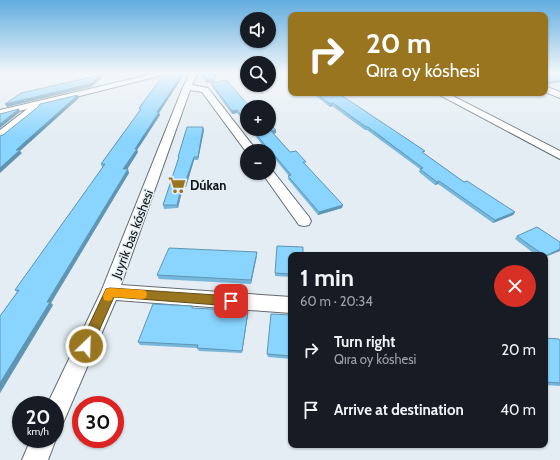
<!DOCTYPE html>
<meta charset="utf-8">
<style>
:root{--surface:#171b24;--page:#242831;--text:#f1f3f6;--muted:#9ea1a6}
body{margin:0;font-family:Cabin,sans-serif;background:var(--page);color:var(--text);height:100vh;display:flex;flex-direction:column;font-size:15px;white-space:nowrap}
*{box-sizing:border-box;margin:0}
p{font-size:13px;color:var(--muted)}
.icon{flex:none;width:22px;height:22px;fill:none;stroke:currentColor;stroke-width:2;stroke-linecap:round;stroke-linejoin:round}
.map{position:relative;flex:1;overflow:hidden}
.drawer{position:absolute;left:288px;top:252px;width:260px;height:196px;display:flex;flex-direction:column;background:var(--surface);border-radius:8px;box-shadow:0 1px 3px #0004}
.drawer>*{flex:none}
.hud{position:absolute;left:288px;top:12px;width:260px;height:84px;border-radius:8px;box-shadow:0 1px 3px #0004;background:#99751f;color:#fff;overflow:hidden}
.fabs{position:absolute;left:240px;top:12px;display:grid;gap:8px}
.fabs a{display:grid;place-items:center;width:36px;height:36px;border-radius:50%;background:var(--surface);box-shadow:0 1px 3px #0004;font-size:20px}
.speed{position:absolute;left:12px;top:396px;display:flex;gap:8px;font-size:20px;font-weight:700;text-align:center}
.speed>*{display:grid;place-content:center;width:52px;height:52px;border-radius:50%;background:var(--surface);box-shadow:0 1px 3px #0004;line-height:1}
.speed small{font-size:10px;font-weight:400}
.speed .limit{border:6px solid #d22;background:#fff;color:#111}
.pin{position:absolute;display:grid;place-items:center;width:34px;height:34px;color:#fff;margin:-17px;border-radius:8px;box-shadow:0 2px 6px #0006}
.me{position:absolute;width:44px;margin:-22px;rotate:24deg;stroke-linejoin:round;filter:drop-shadow(0 0 3px #0008)}
.turn{display:flex;align-items:center;gap:14px;height:84px;padding:0 12px;font-size:18px}
.turn .icon{width:52px;height:52px;stroke-width:2.5}
.turn b{display:block;font-size:28px;line-height:34px}
.round{display:grid;place-items:center;flex:none;width:42px;height:42px;border-radius:21px;background:var(--page)}
.summary{display:flex;align-items:center;justify-content:space-between;height:68px;padding:0 12px}
h1{font-size:24px;font-weight:700;line-height:30px}
ul{padding:0;list-style:none}
li{display:flex;align-items:center;gap:12px;height:60px;padding:0 12px}
li div{flex:1}
li b{display:block;font-size:15px}
li em{font-style:normal}
.map>svg:first-child{display:block}
.lines{fill:none;stroke-linecap:round;stroke-linejoin:round}
.street-casing{stroke:#646c72;stroke-width:2}
.street{fill:#fff;fill-rule:evenodd}
.wall{fill:#76b7db}
.shaded-wall{fill:#6095b2}
.building{fill:#89d5ff;stroke:#6095b2}
.route{fill:#99751f;stroke:#634c14}
.slow{fill:#f59e0b}
.labels{text-anchor:middle;stroke-width:3;stroke-linejoin:round;paint-order:stroke}
.poi-label{font-size:13px;font-weight:bold;fill:#0d1113;stroke:#e3edf3;text-anchor:start}
.street-label{font-size:13px;fill:#0d1113;stroke:#e3edf3}
</style>
<div class="map">
<svg width="560" height="460" viewBox="0 0 560 460">
<rect width="100%" height="100%" fill="#e3edf3"/>
<g class="lines">
<g class="street-casing">
<g id="street">
<polygon points="157,73 171,73 40,106 39,109 4,137 0,138 0,130 27,109 0,116 0,110"/>
<polygon points="190,73 198,73 192,85 208,88 257,151 247,151 247,153 202,92 190,90 121,285 291,297 291,313 116,300 63,423 55,427 55,405 47,405 101,292 183,87"/>
<polygon points="545,86 560,92 560,98 545,92"/>
<polygon points="436,93 447,93 560,151 560,159"/>
<polygon points="269,170 272,170 309,217 311,221 309,225 304,226 299,225 262,173 269,173"/>
<polygon points="55,436 56,439 48,460 22,460 31,439 55,439"/>
</g>
</g>
<use href="#street" class="street"/>
</g>
<g class="wall">
<polygon points="166,73 185,73 159,113 160,115 137,150 138,152 127,169 129,173 51,303 53,305 0,393 0,316 17,292 15,290 103,167 102,167 101,164 140,110 139,108"/>
<polygon points="200,73 217,73 207,83"/>
<polygon points="211,83 247,107 247,125 237,113 232,114 211,85"/>
<polygon points="312,93 338,93 464,182 515,212 513,215 493,223 438,184 435,185 419,172 420,169 367,130 365,130 332,106 330,107"/>
<polygon points="203,127 204,130 198,160 194,160 186,187 183,187 178,208 164,209 163,205 178,160 178,157"/>
<polygon points="250,129 269,129 276,133 274,134 290,152 306,165 342,208 318,215 288,179 289,176 270,153 269,153 269,151 267,151"/>
<polygon points="517,236 545,255 536,255 515,239"/>
<polygon points="257,252 257,255 251,284 159,279 157,275"/>
<polygon points="291,255 291,277 275,276 275,273"/>
<polygon points="193,308 248,311 248,314 242,353 199,351 197,348 140,345 138,342"/>
<polygon points="291,315 291,359 268,357 267,354"/>
<polygon points="545,338 560,341 560,386 545,385"/>
</g>
<g class="shaded-wall">
<polygon points="183,73 185,73 159,113 160,115 137,150 138,152 125,173 123,169 135,149 157,112"/>
<polygon points="216,73 217,73 214,82 207,83 206,80"/>
<polygon points="101,75 102,78 91,87 7,107 5,104"/>
<polygon points="560,80 560,82 545,85 545,83"/>
<polygon points="78,95 79,98 20,151 22,153 0,173 0,168 16,150"/>
<polygon points="333,103 332,106 330,107 330,104"/>
<polygon points="19,109 20,112 0,128 0,124"/>
<polygon points="237,110 237,113 232,114 232,111"/>
<polygon points="203,127 204,130 198,160 198,157"/>
<polygon points="276,130 276,133 271,134 271,131"/>
<polygon points="194,157 194,160 186,187 185,183"/>
<polygon points="128,169 129,173 51,303 53,305 0,393 0,383 47,302"/>
<polygon points="439,181 438,184 435,185 437,182"/>
<polygon points="182,184 183,187 178,208 177,205"/>
<polygon points="343,205 342,208 318,215 319,212"/>
<polygon points="515,212 513,215 493,223 495,220"/>
<polygon points="560,249 560,251 545,257 545,256"/>
<polygon points="257,252 257,255 251,284 251,280"/>
<polygon points="248,311 248,314 242,353 242,351"/>
</g>
<g class="building">
<polygon points="165,73 183,73 157,112 159,112 135,149 137,149 123,169 128,169 47,302 50,302 0,383 0,316 19,290 15,290 105,164 101,164 141,109 139,108"/>
<polygon points="201,73 216,73 214,79 206,80"/>
<polygon points="545,73 560,73 560,80 545,83"/>
<polygon points="101,75 90,84 5,104 21,93"/>
<polygon points="226,80 250,107 247,107 247,123 237,110 232,111 211,83"/>
<polygon points="316,93 338,93 425,151 422,152 464,182 467,181 515,212 495,220 439,181 437,182 420,169 423,168 368,127 366,127 333,103 330,104"/>
<polygon points="78,95 16,150 20,150 0,168 0,136 3,135 38,107 40,104"/>
<polygon points="19,109 0,124 0,114"/>
<polygon points="269,123 276,130 271,131 290,152 296,151 306,162 303,162 343,205 319,212 288,176 291,175 270,150 269,150 252,129 269,129"/>
<polygon points="187,127 203,127 198,157 194,157 185,183 182,184 177,205 163,205 179,157 178,157"/>
<polygon points="537,227 560,242 560,249 545,256 517,236"/>
<polygon points="277,246 303,247 303,255 291,255 291,274 275,273"/>
<polygon points="169,248 257,252 251,280 157,275"/>
<polygon points="153,304 192,306 192,308 248,311 242,351 197,348 198,345 138,342"/>
<polygon points="271,314 291,315 291,356 267,354"/>
<polygon points="545,338 559,339 560,341 560,383 545,382"/>
</g>
<linearGradient id="sky" x2="0" y2="1"><stop stop-color="#61acdf"/><stop offset="0.53" stop-color="#f2f7fa"/><stop offset="1" stop-color="#f2f7fa" stop-opacity="0"/></linearGradient>
<rect width="560" height="138" fill="url(#sky)"/>
<polygon class="route" points="110,288 231,296 235,297 236,301 235,304 231,306 114,297 90,351 86,352 81,351 79,346 81,342 106,289"/>
<polygon class="slow" points="110,288 142,290 146,291 147,294 146,298 142,299 113,297 112,300 108,301 104,300 103,296 106,289"/>
<defs>
<g id="supermarket-bare" transform="scale(1.38)"><path d="M-6-5.5h2.5l.6 2H6L4.5 2H-2.5L-4.4-4H-6ZM-1.5 3.2a1.3 1.3 0 1 0 .1 0ZM3 3.2a1.3 1.3 0 1 0 .1 0Z" fill="#99751f" stroke="#e3edf3" stroke-width="2.5" paint-order="stroke"/></g>
</defs>
<g fill-rule="evenodd">
<use href="#supermarket-bare" x="177" y="185"/>
</g>
<g class="labels">
<g class="poi-label">
<text x="190" y="190">Dúkan</text>
</g>
<g class="street-label">
<text transform="translate(132 234) rotate(-69)" y="5">Juyrik bas kóshesi</text>
</g>
</g>
</svg>
<div class="fabs">
<a><svg class="icon" aria-label="sound" viewBox="0 0 24 24"><path d="M4 9h4l5-4v14l-5-4H4zM17 9q2 3 0 6"/></svg></a>
<a><svg class="icon" aria-label="search" viewBox="0 0 24 24"><circle cx="10" cy="10" r="6"/><path d="M15 15l6 6"/></svg></a>
<a>+</a>
<a>−</a>
</div>
<div class="speed"><div>20<small>km/h</small></div><div class="limit">30</div></div>
<div class="pin" style="left:231px;top:301px;background:#d93025"><svg class="icon" aria-label="arrive" viewBox="0 0 24 24"><path d="M6 21V4h12l-3 4 3 4H6"/></svg></div>
<svg class="me" style="left:86px;top:346px" viewBox="-20 -20 40 40"><circle r="17" fill="#99751f" stroke="#fff" stroke-width="3"/><path d="M0-11L8 9 0 5-8 9z" fill="#fff"/></svg>
<div class="hud">
<div class="turn"><svg class="icon" aria-label="right" viewBox="0 0 24 24"><path d="M7 20v-9h11M14 6l5 5-5 5"/></svg><div><b>20 m</b>Qıra oy kóshesi</div></div>
</div>
<section class="drawer">
<div class="summary"><div><h1>1 min</h1><p>60 m · 20:34</p></div><a class="round" style="background:#d93025;color:#fff"><svg class="icon" aria-label="close" viewBox="0 0 24 24"><path d="M6 6l12 12M18 6L6 18"/></svg></a></div>
<ul>
<li><svg class="icon" aria-label="right" viewBox="0 0 24 24"><path d="M7 20v-9h11M14 6l5 5-5 5"/></svg><div><b>Turn right</b><p>Qıra oy kóshesi</p></div><em>20 m</em></li>
<li><svg class="icon" aria-label="arrive" viewBox="0 0 24 24"><path d="M6 21V4h12l-3 4 3 4H6"/></svg><div><b>Arrive at destination</b></div><em>40 m</em></li>
</ul>
</section>
</div>
